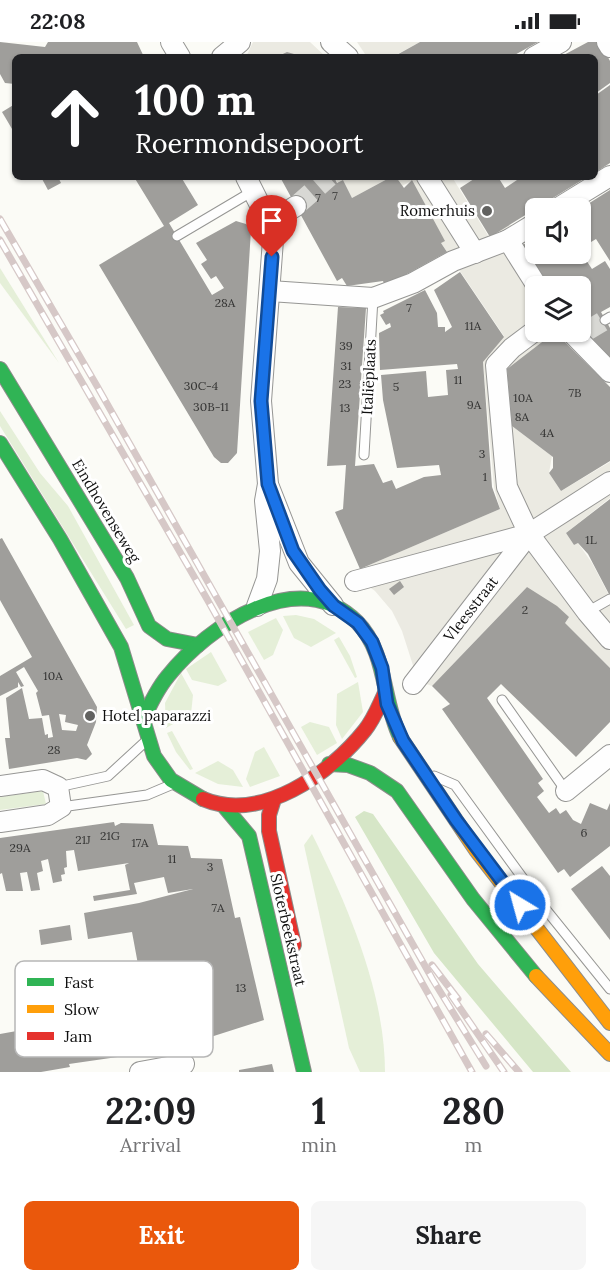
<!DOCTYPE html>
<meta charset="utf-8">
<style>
:root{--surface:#fff;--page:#f6f6f6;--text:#202124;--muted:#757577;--accent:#ea580c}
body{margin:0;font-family:Lora,serif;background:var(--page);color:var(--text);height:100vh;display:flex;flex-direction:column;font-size:22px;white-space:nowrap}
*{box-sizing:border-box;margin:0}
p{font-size:20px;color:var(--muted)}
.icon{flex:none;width:33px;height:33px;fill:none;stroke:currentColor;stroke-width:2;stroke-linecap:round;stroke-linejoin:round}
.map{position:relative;height:1030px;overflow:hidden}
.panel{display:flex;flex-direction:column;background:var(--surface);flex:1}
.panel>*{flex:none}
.top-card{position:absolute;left:12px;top:12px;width:586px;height:126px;border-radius:9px;box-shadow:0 2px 4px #0004;background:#202124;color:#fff;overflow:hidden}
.controls{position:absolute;left:525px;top:156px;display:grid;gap:12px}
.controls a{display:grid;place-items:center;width:66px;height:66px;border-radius:9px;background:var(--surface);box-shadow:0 2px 4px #0004;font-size:30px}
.pin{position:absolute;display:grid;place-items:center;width:51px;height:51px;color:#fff;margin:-62px -26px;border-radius:50% 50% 50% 0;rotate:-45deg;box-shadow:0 0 6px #0007}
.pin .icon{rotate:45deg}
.me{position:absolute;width:66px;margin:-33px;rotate:323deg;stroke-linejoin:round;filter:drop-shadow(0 0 4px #0008)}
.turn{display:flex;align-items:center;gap:21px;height:126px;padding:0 24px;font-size:27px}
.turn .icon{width:78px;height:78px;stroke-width:2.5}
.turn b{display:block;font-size:42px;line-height:51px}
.eta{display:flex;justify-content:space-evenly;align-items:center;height:102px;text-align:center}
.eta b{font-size:36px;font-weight:700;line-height:42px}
.primary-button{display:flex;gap:12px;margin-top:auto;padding:12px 24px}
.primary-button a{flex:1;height:69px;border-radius:9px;background:var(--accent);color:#fff;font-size:24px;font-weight:700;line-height:69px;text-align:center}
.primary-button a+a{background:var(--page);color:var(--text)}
.status{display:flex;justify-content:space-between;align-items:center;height:42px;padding:0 30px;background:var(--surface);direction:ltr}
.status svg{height:16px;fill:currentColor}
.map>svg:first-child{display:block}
.green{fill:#e5efd8}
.forest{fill:#d6e6c7}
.plaza{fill:#ebeae2}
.building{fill:#9f9e9b;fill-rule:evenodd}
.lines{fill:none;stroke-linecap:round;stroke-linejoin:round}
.street-tunnel{stroke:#d8d8d4;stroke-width:20;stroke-dasharray:20 10;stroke-linecap:butt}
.lane-casing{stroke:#969694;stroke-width:11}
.street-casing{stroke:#969694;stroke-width:22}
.fast-casing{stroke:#8c8c8a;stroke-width:16}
.slow-casing{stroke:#8c8c8a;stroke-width:16}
.jam-casing{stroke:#8c8c8a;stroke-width:16}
.lane{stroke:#fefefe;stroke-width:9}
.street{stroke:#fefefe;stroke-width:20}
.fast{stroke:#30b455;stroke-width:14}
.slow{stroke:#ff9f0a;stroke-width:14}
.jam{stroke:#e5322d;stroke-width:14}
.rail-casing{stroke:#d6c8c7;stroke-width:7}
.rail{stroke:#fff;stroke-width:4.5;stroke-dasharray:14;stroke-linecap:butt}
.route-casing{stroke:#114b97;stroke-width:15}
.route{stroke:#1a73e8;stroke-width:10}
.poi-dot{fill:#626260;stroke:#fff;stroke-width:2}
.labels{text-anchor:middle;stroke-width:6;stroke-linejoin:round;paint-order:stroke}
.number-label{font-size:12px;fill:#343433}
.poi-label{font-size:15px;fill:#101010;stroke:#fff;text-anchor:end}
.street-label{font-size:15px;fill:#101010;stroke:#fff}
.key{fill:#fff;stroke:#b7b7b7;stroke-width:1.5}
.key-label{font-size:16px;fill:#101010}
</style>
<div class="status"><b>22:08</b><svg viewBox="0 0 49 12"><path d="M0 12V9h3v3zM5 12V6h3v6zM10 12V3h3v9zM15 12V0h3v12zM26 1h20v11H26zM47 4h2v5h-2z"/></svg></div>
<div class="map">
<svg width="610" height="1030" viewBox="0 0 610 1030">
<rect width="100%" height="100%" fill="#fbfbf6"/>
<g class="green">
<polygon points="0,226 59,321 0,241"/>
<polygon points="0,369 40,431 68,464 134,583 126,587 0,384"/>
<polygon points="296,573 314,577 336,591 311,605 294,596 283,574"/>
<polygon points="276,576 283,588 273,613 264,618 248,590"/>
<polygon points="339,595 350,614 357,635 355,636 334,598"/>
<polygon points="211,610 227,639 218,644 192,638 186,627"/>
<polygon points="181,631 193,653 191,672 166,686 165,661"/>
<polygon points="358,640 363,670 342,697 336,683 337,652"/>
<polygon points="310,680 329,685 337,701 317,713 301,685"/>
<polygon points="172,689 193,727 190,728 176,710 167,691"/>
<polygon points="264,705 280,734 250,745 246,737 255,710"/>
<polygon points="218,719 233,728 243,745 218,742 195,731"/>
<polygon points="43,749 46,762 0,768 0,755"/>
<path d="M312,792C347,862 385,950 385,1030H360L349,1006L304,803Z"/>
</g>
<polygon class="forest" points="364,769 373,772 478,922 571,1030 533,1030 434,911 355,775"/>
<g class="plaza">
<polygon points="253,0 310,0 326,15 298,15 287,10 274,15 246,15"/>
<polygon points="357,0 420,0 392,15 367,15"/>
<polygon points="334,135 391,135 352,156 343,138 338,141"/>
<polygon points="396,135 452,135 489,195 510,182 548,244 536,244 536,290 555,290 507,327 512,384 552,414 549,431 561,449 610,420 610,456 566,491 574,503 578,501 592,521 610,555 610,626 527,545 432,644 418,639 402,589 392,569 375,549 356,535 360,527 500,467 494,445 483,320 504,294 441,201 411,139 402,144"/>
</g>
<g class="building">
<polygon points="0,0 45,5 48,0 137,0 144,15 15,15 15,42 5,41 0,32"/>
<polygon points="420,0 538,0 511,15 393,15"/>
<polygon points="588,0 600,0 610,19 610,41 596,51 596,15 560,15"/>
<polygon points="287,10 294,12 298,15 276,15"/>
<polygon points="610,43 610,121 596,130 596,53"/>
<polygon points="15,62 15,92 2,70"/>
<polygon points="41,135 58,135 61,141 48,148"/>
<polygon points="134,135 181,135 198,163 169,181 212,253 224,246 216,234 211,237 201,222 207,218 196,201 236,179 246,182 251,188 237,411 228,421 221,421 214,415 99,223 164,184"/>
<polygon points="280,135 334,135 337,141 343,138 352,156 391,135 396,135 404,146 412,138 445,199 441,201 447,210 385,244 383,239 347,244 342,236 337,239"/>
<polygon points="477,135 498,135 505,146 517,138 516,135 587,135 490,195 460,146"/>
<polygon points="610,148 610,219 596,197 591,200 589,196 580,201 580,167"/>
<polygon points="536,195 536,212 580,212 580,201 586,210 582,212 592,227 605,219 610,227 610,265 601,270 610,286 610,315 580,284 580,244 548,244 523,203"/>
<polygon points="460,230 504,295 483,320 492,445 500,467 360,527 335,470 343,467 346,423 327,424 338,265 366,266 355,424 374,422 383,441 392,438 396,447 424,435 441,433 439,423 397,426 383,358 381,333 426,329 428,355 448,353 446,328 458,327 457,322 380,328 379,291 391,285 390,281 386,283 380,273 384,271 383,269 425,248 437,271 438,285 445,285 445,290 452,285 434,248"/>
<polygon points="555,290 610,345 610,419 561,449 549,431 553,426 553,415 512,384 507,327"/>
<polygon points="610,457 610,554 588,512 578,501 574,503 566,491"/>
<path d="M2,496L97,665L96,680L87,703L92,712L86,718L77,716L9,727L5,696H10L6,656L22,646L29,677L42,676L45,693L48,692V696L53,695L49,673L42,674L36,651L38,649L24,625L16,630L24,644L21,645L18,640V645L0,654V634L32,615L0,558V497ZM59,672L66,673L65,680L78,683L76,689L62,688Z"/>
<polygon points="400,539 404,545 394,553 389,547"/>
<polygon points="527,545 557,564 569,575 565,581 610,626 610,680 576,715 501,642 487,656 543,737 538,741 544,749 537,755 549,771 556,766 560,772 566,768 573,778 581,782 590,761 607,768 610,761 610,804 570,835 564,827 558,831 442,667 450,662 432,644"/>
<polygon points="114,780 115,784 121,781 153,782 158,803 188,804 191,816 222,817 235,876 240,875 264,978 195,1000 154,1009 132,890 88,897 84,871 139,861 193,847 168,851 164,835 134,841 137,852 94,859 93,854 130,848 125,823 129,821 78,829 74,808 66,809 67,825 64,826 65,832 61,833 62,839 53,841 48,817 41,819 43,829 37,831 40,848 31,849 27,830 20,831 23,849 6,849 2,831 0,832 0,796"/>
<polygon points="602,824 610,834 610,898 571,847"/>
<polygon points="70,883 72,898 41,903 39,888"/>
<polygon points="90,960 92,974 144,966 152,1010 69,1022 70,1025 41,1030 0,1030 0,992 61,981 61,985 73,983 71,969 78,968 77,962"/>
<polygon points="272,1022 274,1030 239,1030 239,1028"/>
</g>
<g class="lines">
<g class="street-tunnel">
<polyline points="296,164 329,135"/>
<polyline points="585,290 605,278"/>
</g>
<g class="lane-casing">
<g id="lane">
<polyline points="177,194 253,149"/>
<polyline points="605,278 610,275"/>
<polyline points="364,413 373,256"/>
<polyline points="587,570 610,557"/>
<polyline points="502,658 566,749"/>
<polyline points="434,734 455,743 543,864 610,947"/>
<polyline points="58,745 108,734 146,699"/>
<polyline points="61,765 147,753 173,742"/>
</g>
</g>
<g class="street-casing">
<g id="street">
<polyline points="171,0 180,15"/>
<polyline points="331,0 348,15"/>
<polyline points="607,0 610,5"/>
<polyline points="222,15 240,0"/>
<polyline points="534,15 561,0"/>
<polyline points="246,135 269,181 273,198 261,359 268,442 265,459 270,509 267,537 257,564"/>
<polyline points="427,135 475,211"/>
<polyline points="558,166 610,134"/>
<polyline points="269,181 296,164"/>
<polyline points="508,198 537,244"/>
<polyline points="270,249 373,256 413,241 453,219 508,198 536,181"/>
<polyline points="536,288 512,306 496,323 507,445 529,492 587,570 610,597"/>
<polyline points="571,290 610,330"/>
<polyline points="269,445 299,521 333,563"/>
<polyline points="355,539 529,492 610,440"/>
<polyline points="413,642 529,492"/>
<polyline points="0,744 43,738 58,745 61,765 48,773 0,780"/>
<polyline points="566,749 610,713"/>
<polyline points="140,1030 184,1022"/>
</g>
</g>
<g class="fast-casing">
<g id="fast">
<polyline points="0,327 127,536 149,584 167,597 198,603"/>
<polyline points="0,401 60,497 121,605 154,714 171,738 203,757"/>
<path d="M143,678C150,662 157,647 168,634C208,584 299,522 357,580C387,610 382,658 400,695"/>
<polyline points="329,722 348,723 370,731 397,749 473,857 536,934"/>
<polyline points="223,763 249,794 304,1030"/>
</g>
</g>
<g class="slow-casing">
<g id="slow">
<polyline points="400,695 476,808 610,981"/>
<polyline points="536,934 610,1012"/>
</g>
</g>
<g class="jam-casing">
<g id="jam">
<path d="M203,757C261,781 330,732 365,688C374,677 379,663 385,651"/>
<polyline points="274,757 269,773 269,789 294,903"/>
</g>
</g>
<use href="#lane" class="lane"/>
<use href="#street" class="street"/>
<use href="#fast" class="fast"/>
<use href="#slow" class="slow"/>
<use href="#jam" class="jam"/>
<g class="rail-casing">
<g id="rail">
<polyline points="0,177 97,344 433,938 486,1024"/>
<polyline points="0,198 207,557 472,1030"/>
<polyline points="432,923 458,957"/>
<polyline points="451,953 504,1030"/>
<polyline points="486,992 519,1030"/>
</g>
</g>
<use href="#rail" class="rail"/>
</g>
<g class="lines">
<g class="route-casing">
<polyline id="route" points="272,215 261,359 268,442 293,509 320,548 334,564 358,581 372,600 382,626 387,662 403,699 456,778 520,863"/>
</g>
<use href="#route" class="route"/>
</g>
<g class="poi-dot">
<circle cx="487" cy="169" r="6"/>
<circle cx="90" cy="674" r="6"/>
</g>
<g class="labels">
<g class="number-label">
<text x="335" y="158">7</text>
<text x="318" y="160">7</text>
<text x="225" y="265">28A</text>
<text x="409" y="270">7</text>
<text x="473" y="288">11A</text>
<text x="346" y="308">39</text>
<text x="346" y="328">31</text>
<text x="458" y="342">11</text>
<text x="345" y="346">23</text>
<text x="201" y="348">30C-4</text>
<text x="396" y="349">5</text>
<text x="575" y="355">7B</text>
<text x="523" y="360">10A</text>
<text x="474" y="367">9A</text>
<text x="211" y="369">30B-11</text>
<text x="345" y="370">13</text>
<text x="522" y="379">8A</text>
<text x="547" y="395">4A</text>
<text x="482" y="416">3</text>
<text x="485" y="439">1</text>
<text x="591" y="502">1L</text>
<text x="525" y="572">2</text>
<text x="53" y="638">10A</text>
<text x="54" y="712">28</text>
<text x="584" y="795">6</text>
<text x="110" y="798">21G</text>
<text x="83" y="802">21J</text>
<text x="140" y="805">17A</text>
<text x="20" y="810">29A</text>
<text x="172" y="821">11</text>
<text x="210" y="829">3</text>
<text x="218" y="870">7A</text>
<text x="241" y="950">13</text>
</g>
<g class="poi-label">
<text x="475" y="174">Romerhuis</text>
<text x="102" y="679" text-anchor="start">Hotel paparazzi</text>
</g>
<g class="street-label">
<text transform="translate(369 335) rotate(-87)" y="5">Italiëplaats</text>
<text transform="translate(106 469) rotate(59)" y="5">Eindhovenseweg</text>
<text transform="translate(471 567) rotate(-52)" y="5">Vleesstraat</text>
<text transform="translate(288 888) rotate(77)" y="5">Sloterbeekstraat</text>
</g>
</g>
<rect x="15" y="919" width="198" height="96" rx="9" class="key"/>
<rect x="27" y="936" width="27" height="8" fill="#30b455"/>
<rect x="27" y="963" width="27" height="8" fill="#ff9f0a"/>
<rect x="27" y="990" width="27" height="8" fill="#e5322d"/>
<g class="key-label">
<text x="64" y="946">Fast</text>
<text x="64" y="973">Slow</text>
<text x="64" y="1000">Jam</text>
</g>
</svg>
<div class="controls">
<a><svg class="icon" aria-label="sound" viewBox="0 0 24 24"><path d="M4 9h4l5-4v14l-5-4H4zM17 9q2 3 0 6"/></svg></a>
<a><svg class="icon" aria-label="layers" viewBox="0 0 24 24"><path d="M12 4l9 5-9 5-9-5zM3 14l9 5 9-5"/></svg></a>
</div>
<div class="pin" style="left:272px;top:215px;background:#d93025"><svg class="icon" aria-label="arrive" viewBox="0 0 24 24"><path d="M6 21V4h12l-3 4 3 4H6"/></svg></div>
<svg class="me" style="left:520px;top:863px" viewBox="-20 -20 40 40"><circle r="17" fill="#1a73e8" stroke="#fff" stroke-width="3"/><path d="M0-11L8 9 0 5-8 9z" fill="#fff"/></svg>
<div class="top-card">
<div class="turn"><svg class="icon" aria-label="ahead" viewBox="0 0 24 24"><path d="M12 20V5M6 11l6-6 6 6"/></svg><div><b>100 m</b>Roermondsepoort</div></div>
</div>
</div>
<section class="panel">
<div class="eta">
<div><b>22:09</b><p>Arrival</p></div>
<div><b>1</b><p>min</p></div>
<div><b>280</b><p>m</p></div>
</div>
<div class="primary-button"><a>Exit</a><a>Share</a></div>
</section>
